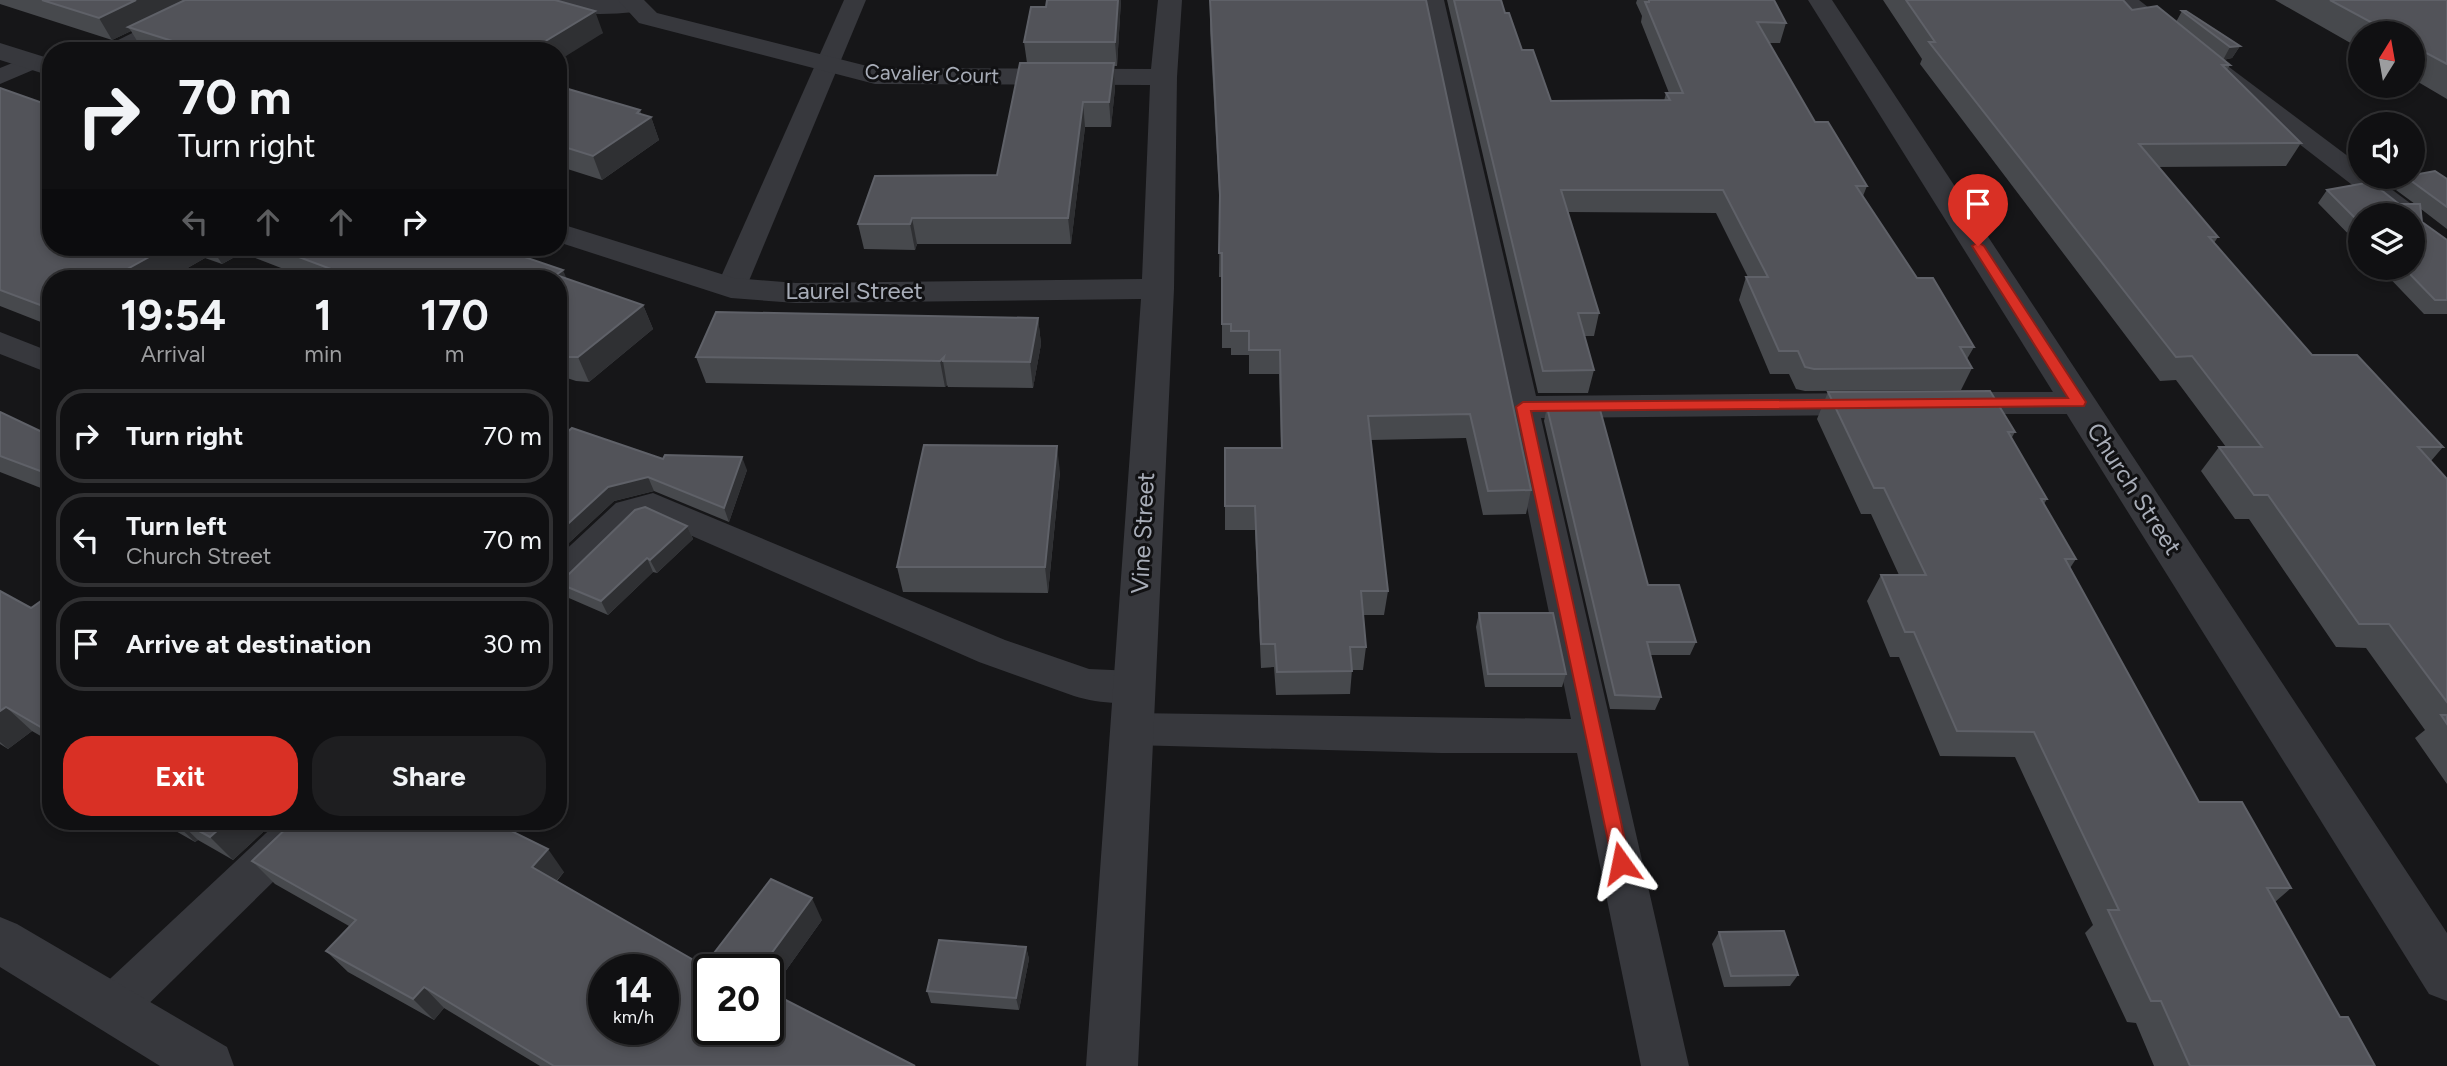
<!DOCTYPE html>
<style>
:root{--surface:#101012;--page:#1e1e20;--text:#f1f3f6;--muted:#9c9d9f;--line:#303032;--accent:#d93025}
body{margin:0;font-family:Figtree,sans-serif;background:var(--page);color:var(--text);height:100vh;display:flex;flex-direction:column;font-size:26px;white-space:nowrap}
*{box-sizing:border-box;margin:0}
p{font-size:23px;color:var(--muted)}
.icon{flex:none;width:38px;height:38px;fill:none;stroke:currentColor;stroke-width:2;stroke-linecap:round;stroke-linejoin:round}
.map{position:relative;flex:1;overflow:hidden}
.details{position:absolute;left:42px;top:270px;width:525px;height:560px;display:flex;flex-direction:column;background:var(--surface);border-radius:28px;box-shadow:0 4px 10px #0003,0 0 0 2px var(--line)}
.details>*{flex:none}
.banner{position:absolute;left:42px;top:42px;width:525px;height:214px;border-radius:28px;box-shadow:0 4px 10px #0003,0 0 0 2px var(--line);background:#101012;color:var(--text);overflow:hidden}
.needle{width:46px;rotate:11deg}
.controls{position:absolute;left:2348px;top:21px;display:grid;gap:14px}
.controls a{display:grid;place-items:center;width:77px;height:77px;border-radius:50%;background:var(--surface);box-shadow:0 4px 10px #0003,0 0 0 2px var(--line);font-size:35px}
.speed{position:absolute;left:588px;top:954px;display:flex;gap:14px;font-size:35px;font-weight:700;text-align:center}
.speed>*{display:grid;place-content:center;width:91px;height:91px;border-radius:50%;background:var(--surface);box-shadow:0 4px 10px #0003,0 0 0 2px var(--line);line-height:1}
.speed small{font-size:18px;font-weight:400}
.speed .limit{border:4px solid #111;border-radius:10px;background:#fff;color:#111}
.pin{position:absolute;display:grid;place-items:center;width:60px;height:60px;color:#fff;margin:-72px -30px;border-radius:50% 50% 50% 0;rotate:-45deg;box-shadow:0 0 7px #0007}
.pin .icon{rotate:45deg}
.me{position:absolute;width:77px;margin:-38px;rotate:348deg;stroke-linejoin:round;filter:drop-shadow(0 0 5px #0008)}
.turn{display:flex;align-items:center;gap:24px;height:147px;padding:0 21px;font-size:32px}
.turn .icon{width:91px;height:91px;stroke-width:2.5}
.turn b{display:block;font-size:49px;line-height:60px}
.lanes{display:flex;align-items:center;height:66px;padding:0 21px;background:#0003;justify-content:center;gap:35px;direction:ltr}
.lanes .off{opacity:.35}
.eta{display:flex;justify-content:space-evenly;align-items:center;height:119px;text-align:center}
.eta b{font-size:42px;font-weight:700;line-height:49px}
.action{display:flex;gap:14px;margin-top:auto;padding:14px 21px}
.action a{flex:1;height:80px;border-radius:28px;background:var(--accent);color:#fff;font-size:28px;font-weight:700;line-height:80px;text-align:center}
.action a+a{background:var(--page);color:var(--text)}
ul{padding:0;list-style:none}
li{display:flex;align-items:center;gap:21px;height:94px;margin:0 14px 10px;padding:0 7px;border:4px solid var(--line);border-radius:28px}
li div{flex:1}
li b{display:block;font-size:26px}
li em{font-style:normal}
.map>svg:first-child{display:block}
.lines{fill:none;stroke-linecap:round;stroke-linejoin:round}
.service{fill:#37383d;fill-rule:evenodd}
.minor{fill:#37383d;fill-rule:evenodd}
.wall{fill:#47494d}
.shaded-wall{fill:#2f3033}
.building{fill:#525359;stroke:#5f6168;stroke-width:2;fill-rule:evenodd}
.route{fill:#d93025;stroke:#8d1f18;stroke-width:2}
.labels{text-anchor:middle;stroke-width:6;stroke-linejoin:round;paint-order:stroke}
.far-street-label{font-size:21px;fill:#a8adb8;stroke:#111113}
.street-label{font-size:24px;fill:#a8adb8;stroke:#111113}
</style>
<div class="map">
<svg width="2447" height="1066" viewBox="0 0 2447 1066">
<rect width="100%" height="100%" fill="#161618"/>
<g class="lines">
<g class="service">
<polygon points="199,0 228,0 225,5 133,51 102,51 106,46"/>
<path d="M526,0H642L646,5L643,10L635,12C598,16 565,14 529,5Z"/>
<polygon points="844,0 866,0 746,288 741,294 731,297 721,294 716,288"/>
<polygon points="1422,0 1444,0 1536,396 1872,393 1883,396 1888,404 1883,412 1872,415 1541,418 1689,1066 1641,1066 1577,753 1441,753 1131,745 1117,741 1111,729 1117,717 1131,713 1571,719"/>
<polygon points="2114,0 2139,0 2187,38 2183,43 2167,43"/>
<polygon points="32,55 40,57 44,62 40,67 0,84 0,68"/>
<polygon points="2217,62 2225,64 2361,166 2361,177 2375,177 2418,209 2422,215 2418,221 2413,222 2413,215 2391,215 2209,74 2205,69 2209,64"/>
<polygon points="0,332 51,352 51,374 0,354"/>
<polygon points="1949,392 2078,392 2089,395 2094,403 2089,411 2078,414 1949,414 1938,411 1933,403 1938,395"/>
<path d="M653,493L1005,640L1089,669L1134,671L1148,676L1153,687L1148,698C1125,706 1097,703 1074,696L979,662L651,518L640,521L571,589L558,593V557L616,503Z"/>
<polygon points="279,821 328,821 322,834 129,1023 113,1029 97,1023 90,1007 97,991"/>
</g>
<g class="minor">
<polygon points="618,0 644,0 657,13 875,68 1151,69 1158,0 1182,0 1177,77 1174,289 1138,1066 1086,1066 1141,299 796,303 731,298 558,242 558,223 734,278 796,283 1142,279 1150,85 875,84 639,23"/>
<polygon points="1808,0 1832,0 2447,933 2447,1001 2429,994"/>
<polygon points="0,43 51,59 51,76 0,60"/>
<polygon points="0,917 17,924 227,1047 234,1066 160,1066 0,967"/>
</g>
</g>
<g class="wall">
<polygon points="0,0 555,0 603,33 558,51 146,51 142,49 131,31 112,40 0,4"/>
<polygon points="1121,0 1117,66 1114,66 1115,88 1111,127 1085,127 1071,244 917,244 915,250 864,249 858,224 997,175 1027,63 1024,42 1046,7"/>
<polygon points="1210,0 1531,490 1526,514 1483,515 1466,438 1371,440 1388,591 1384,615 1363,615 1366,647 1363,670 1352,670 1350,694 1276,695 1274,667 1261,668 1255,530 1225,530 1225,448 1281,448 1279,374 1249,374 1249,355 1231,355 1231,348 1222,348 1222,277 1219,277 1220,210 1210,31"/>
<polygon points="1447,0 1501,0 1505,13 1522,50 1551,101 1664,101 1666,93 1669,93 1641,22 1642,16 1636,3 1637,0 1774,0 1786,23 1780,43 1769,43 1815,122 1867,186 1863,196 1917,278 1974,347 1967,359 1972,368 1961,390 1805,391 1796,389 1789,374 1770,374 1739,300 1746,277 1748,277 1716,213 1568,212 1599,313 1594,336 1584,336 1594,370 1588,393 1538,393"/>
<polygon points="1883,0 2123,0 2132,10 2176,22 2182,11 2240,46 2232,58 2223,60 2230,65 2227,70 2301,143 2286,166 2158,167 2218,237 2214,243 2312,355 2443,447 2431,461 2447,479 2447,784 2415,738 2425,730 2366,648 2336,647 2249,519 2235,519 2201,471 2219,447 2226,447 2176,380 2160,381 1920,64 1922,59"/>
<polygon points="2275,0 2447,0 2447,99 2413,79 2413,33 2361,33 2361,49"/>
<polygon points="558,86 640,110 641,114 651,117 659,140 602,180 558,166"/>
<polygon points="0,88 51,247 495,247 566,279 643,305 653,329 589,382 576,381 558,375 558,278 307,278 242,253 222,264 205,258 170,278 51,278 51,326 0,306"/>
<polygon points="2405,177 2447,179 2447,229 2421,209 2422,222 2447,240 2447,314 2424,314 2380,268 2413,268 2361,215 2361,247 2318,203 2327,190 2399,204 2415,204 2396,190"/>
<polygon points="1038,318 1041,344 1033,388 948,387 947,385 945,387 706,383 696,357"/>
<polygon points="1828,392 2015,432 2011,439 2047,499 2044,504 2076,559 2070,568 2199,802 2291,888 2275,902 2340,1017 2375,1066 2154,1066 2136,1023 2127,1022 2085,933 2093,925 2015,757 1940,756 1899,657 1890,657 1867,601 1881,575 1899,575 1871,514 1861,514 1817,419"/>
<polygon points="1547,407 1648,585 1696,642 1690,655 1650,655 1661,697 1655,710 1610,709 1544,421"/>
<polygon points="0,412 40,431 51,424 51,492 0,472"/>
<polygon points="558,440 663,459 747,470 729,522 654,491 614,501 558,553"/>
<polygon points="1060,472 1048,593 903,592 897,567"/>
<polygon points="687,526 693,539 657,573 653,572 608,615 562,595 558,588 558,580"/>
<polygon points="0,591 31,608 51,594 51,742 32,731 8,749 0,744"/>
<polygon points="1479,613 1566,674 1562,687 1485,687 1476,627"/>
<polygon points="158,821 275,821 233,860 198,840 195,842"/>
<polygon points="252,861 564,872 557,881 704,966 822,920 772,990 768,990 768,970 709,970 915,1066 540,1066 444,1008 434,1020 348,972 326,951 349,926 275,884"/>
<polygon points="1719,932 1798,975 1790,986 1724,987 1712,944"/>
<polygon points="1026,947 1029,959 1019,1010 931,1003 927,991"/>
</g>
<g class="shaded-wall">
<polygon points="136,0 193,0 128,27 131,31 112,40 99,18"/>
<polygon points="1118,0 1121,0 1117,66 1115,42"/>
<polygon points="595,11 603,33 558,61 558,51 529,51"/>
<polygon points="2240,46 2232,58 2223,60 2230,47"/>
<polygon points="1114,63 1115,88 1111,127 1109,102"/>
<polygon points="1083,102 1085,127 1071,244 1068,218"/>
<polygon points="640,110 644,122 651,117 659,140 602,180 593,156"/>
<polygon points="912,218 917,244 915,250 910,224"/>
<polygon points="167,247 198,247 205,258 170,278 111,278"/>
<polygon points="211,247 238,247 242,253 222,264"/>
<polygon points="563,270 573,294 556,275"/>
<polygon points="643,305 653,329 589,382 578,357"/>
<polygon points="1038,318 1041,344 1033,388 1030,362"/>
<polygon points="944,357 943,361 947,385 945,387 940,361"/>
<polygon points="1057,446 1060,472 1048,593 1045,567"/>
<polygon points="742,457 747,470 729,522 724,508"/>
<polygon points="648,477 654,491 614,501 558,553 558,533 608,487"/>
<polygon points="687,526 693,539 657,573 650,560"/>
<polygon points="647,558 653,572 608,615 601,601"/>
<polygon points="6,707 32,731 8,749 0,742 0,711"/>
<polygon points="173,821 178,821 198,840 195,842"/>
<polygon points="228,821 275,821 233,860 210,837"/>
<polygon points="548,849 564,872 549,889 532,867"/>
<polygon points="812,898 822,920 772,990 768,983 768,970 760,969"/>
<polygon points="1026,947 1029,959 1019,1010 1016,998"/>
<polygon points="424,987 444,1008 434,1020 413,999"/>
</g>
<g class="building">
<polygon points="42,0 136,0 99,18"/>
<polygon points="185,0 555,0 595,11 529,51 204,51 128,27"/>
<polygon points="1047,0 1118,0 1115,42 1024,42 1031,7 1046,7"/>
<polygon points="1210,0 1426,0 1531,490 1488,491 1470,414 1368,416 1388,591 1361,591 1366,647 1350,647 1352,671 1277,672 1275,644 1261,644 1255,506 1225,506 1225,448 1282,448 1280,350 1249,350 1249,331 1231,331 1231,324 1222,324 1222,253 1219,253 1220,195"/>
<polygon points="1454,0 1501,0 1505,13 1509,13 1522,50 1533,50 1551,101 1670,100 1666,93 1683,93 1645,2 1649,2 1649,0 1774,0 1786,23 1757,22 1815,122 1828,122 1867,186 1856,186 1917,278 1933,278 1974,347 1960,347 1972,368 1814,369 1805,367 1798,351 1779,351 1746,277 1768,277 1723,190 1561,190 1599,313 1578,313 1594,370 1543,371"/>
<polygon points="1906,0 2123,0 2132,10 2157,6 2230,65 2222,65 2301,143 2139,144 2218,237 2209,237 2312,355 2357,355 2443,447 2418,447 2447,479 2447,702 2389,624 2359,624 2268,495 2254,495 2219,447 2262,447 2192,356 2176,357 1929,42 1935,42"/>
<polygon points="2330,0 2447,0 2447,64 2413,46 2413,33 2391,33"/>
<polygon points="2182,11 2186,11 2240,46 2230,47"/>
<polygon points="1020,63 1114,63 1109,102 1083,102 1068,218 912,218 910,224 858,224 875,176 997,175"/>
<polygon points="558,86 640,110 637,113 651,117 593,156 558,145"/>
<polygon points="0,88 51,106 51,247 167,247 111,278 51,278 51,309 0,290"/>
<polygon points="2435,171 2447,179 2447,207 2406,177 2413,177 2413,175"/>
<polygon points="2371,182 2399,204 2420,204 2422,222 2447,240 2447,300 2435,300 2404,268 2413,268 2413,215 2361,215 2361,224 2327,190"/>
<polygon points="272,247 495,247 563,270 556,275 643,305 578,357 565,357 558,355 558,278 355,278"/>
<polygon points="716,312 1038,318 1030,362 943,361 944,357 940,361 696,357"/>
<polygon points="1990,391 2015,432 2008,432 2047,499 2041,499 2076,559 2065,559 2199,802 2242,802 2291,888 2267,888 2340,1017 2348,1017 2375,1066 2190,1066 2161,1001 2151,1001 2108,910 2119,910 2034,732 1957,731 1914,632 1905,632 1881,575 1926,575 1884,488 1874,488 1828,392"/>
<polygon points="1599,406 1648,585 1679,585 1696,642 1647,642 1661,697 1615,695 1547,407"/>
<polygon points="0,412 40,431 51,424 51,475 0,456"/>
<polygon points="572,428 663,459 665,455 742,457 724,508 648,477 608,487 558,533 558,440"/>
<polygon points="924,445 1057,446 1045,567 897,567"/>
<polygon points="645,507 687,526 650,560 647,558 601,601 558,583 558,580 566,577 635,510"/>
<polygon points="0,591 31,608 51,594 51,733 6,707 0,711"/>
<polygon points="1479,613 1553,613 1566,674 1488,674"/>
<polygon points="2441,715 2447,715 2447,724"/>
<polygon points="181,821 228,821 210,837"/>
<path d="M294,821H491L548,849L532,867L704,966L771,879L812,898L760,969L720,966L727,970H709V1029H768V991L915,1066H554L424,987L413,999L326,951L356,920L252,861ZM604,970H663V1029H604Z"/>
<polygon points="1784,931 1798,975 1731,976 1719,932"/>
<polygon points="939,940 1026,947 1016,998 927,991"/>
</g>
<polygon class="route" points="1978,242 1984,246 2084,399 2086,402 2084,406 1531,411 1630,863 1628,869 1621,871 1614,869 1516,407 1523,402 2068,398 1972,246"/>
<g class="labels">
<g class="far-street-label">
<text transform="translate(932 74) rotate(2)" y="7">Cavalier Court</text>
</g>
<g class="street-label">
<text x="854" y="299">Laurel Street</text>
<text transform="translate(2134 489) rotate(57)" y="8">Church Street</text>
<text transform="translate(1143 533) rotate(-87)" y="8">Vine Street</text>
</g>
</g>
</svg>
<div class="controls">
<a><svg class="needle" viewBox="-14 -14 28 28"><path d="M0-13l5 13h-10z" fill="#e53935"/><path d="M0 13l5-13h-10z" fill="#9c9d9f"/></svg></a>
<a><svg class="icon" aria-label="sound" viewBox="0 0 24 24"><path d="M4 9h4l5-4v14l-5-4H4zM17 9q2 3 0 6"/></svg></a>
<a><svg class="icon" aria-label="layers" viewBox="0 0 24 24"><path d="M12 4l9 5-9 5-9-5zM3 14l9 5 9-5"/></svg></a>
</div>
<div class="speed"><div>14<small>km/h</small></div><div class="limit">20</div></div>
<div class="pin" style="left:1978px;top:246px;background:#d93025"><svg class="icon" aria-label="arrive" viewBox="0 0 24 24"><path d="M6 21V4h12l-3 4 3 4H6"/></svg></div>
<svg class="me" style="left:1621px;top:863px" viewBox="-20 -20 40 40"><path d="M0-17L14 15 0 8-14 15z" fill="#d93025" stroke="#fff" stroke-width="4"/></svg>
<div class="banner">
<div class="turn"><svg class="icon" aria-label="right" viewBox="0 0 24 24"><path d="M7 20v-9h11M14 6l5 5-5 5"/></svg><div><b>70 m</b>Turn right</div></div>
<div class="lanes"><svg class="icon off" aria-label="left" viewBox="0 0 24 24"><path d="M17 20v-9H6M10 6l-5 5 5 5"/></svg><svg class="icon off" aria-label="ahead" viewBox="0 0 24 24"><path d="M12 20V5M6 11l6-6 6 6"/></svg><svg class="icon off" aria-label="ahead" viewBox="0 0 24 24"><path d="M12 20V5M6 11l6-6 6 6"/></svg><svg class="icon" aria-label="right" viewBox="0 0 24 24"><path d="M7 20v-9h11M14 6l5 5-5 5"/></svg></div>
</div>
<section class="details">
<div class="eta">
<div><b>19:54</b><p>Arrival</p></div>
<div><b>1</b><p>min</p></div>
<div><b>170</b><p>m</p></div>
</div>
<ul>
<li><svg class="icon" aria-label="right" viewBox="0 0 24 24"><path d="M7 20v-9h11M14 6l5 5-5 5"/></svg><div><b>Turn right</b></div><em>70 m</em></li>
<li><svg class="icon" aria-label="left" viewBox="0 0 24 24"><path d="M17 20v-9H6M10 6l-5 5 5 5"/></svg><div><b>Turn left</b><p>Church Street</p></div><em>70 m</em></li>
<li><svg class="icon" aria-label="arrive" viewBox="0 0 24 24"><path d="M6 21V4h12l-3 4 3 4H6"/></svg><div><b>Arrive at destination</b></div><em>30 m</em></li>
</ul>
<div class="action"><a>Exit</a><a>Share</a></div>
</section>
</div>
